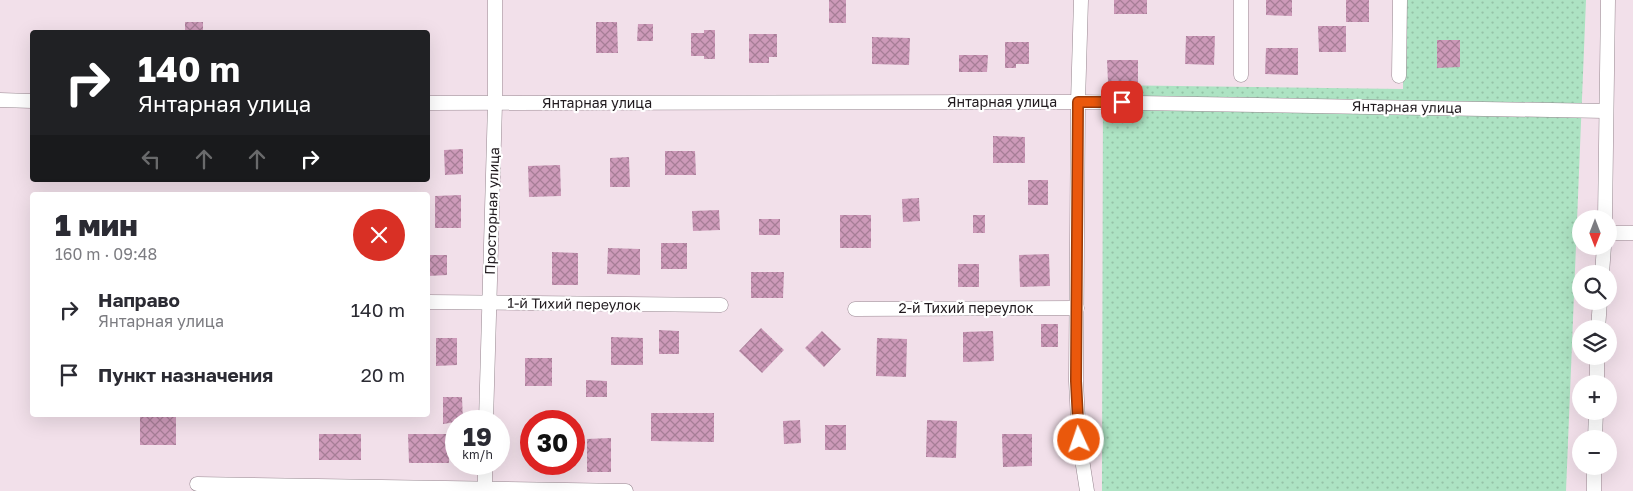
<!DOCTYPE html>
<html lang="ru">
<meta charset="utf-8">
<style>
:root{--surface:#fff;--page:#f2f2f3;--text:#2b2b33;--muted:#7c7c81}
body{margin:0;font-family:"Golos Text",sans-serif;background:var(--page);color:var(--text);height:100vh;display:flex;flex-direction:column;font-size:19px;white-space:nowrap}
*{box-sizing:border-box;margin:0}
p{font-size:16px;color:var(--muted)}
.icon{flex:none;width:28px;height:28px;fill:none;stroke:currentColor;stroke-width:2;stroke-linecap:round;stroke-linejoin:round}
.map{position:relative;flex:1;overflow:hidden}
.sheet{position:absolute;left:30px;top:192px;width:400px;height:225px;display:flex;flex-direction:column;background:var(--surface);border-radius:5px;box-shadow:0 5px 20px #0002}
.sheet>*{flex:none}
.top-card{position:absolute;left:30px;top:30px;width:400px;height:152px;border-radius:5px;box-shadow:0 5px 20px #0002;background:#202124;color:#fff;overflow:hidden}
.needle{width:32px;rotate:180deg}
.buttons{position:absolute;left:1572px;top:210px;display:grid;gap:10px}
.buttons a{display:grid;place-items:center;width:45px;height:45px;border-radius:50%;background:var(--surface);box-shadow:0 5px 20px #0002;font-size:25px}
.speed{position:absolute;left:445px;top:410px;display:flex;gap:10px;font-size:25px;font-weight:700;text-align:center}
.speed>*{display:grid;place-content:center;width:65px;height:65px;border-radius:50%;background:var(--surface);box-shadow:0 5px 20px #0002;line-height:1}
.speed small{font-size:12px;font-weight:400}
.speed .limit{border:8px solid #d22;background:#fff;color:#111}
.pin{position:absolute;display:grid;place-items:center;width:42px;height:42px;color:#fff;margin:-21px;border-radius:10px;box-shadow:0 2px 8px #0006}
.me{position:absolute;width:55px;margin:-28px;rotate:357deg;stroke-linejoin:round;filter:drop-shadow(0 0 4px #0008)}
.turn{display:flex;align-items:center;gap:18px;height:105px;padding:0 25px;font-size:22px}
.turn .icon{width:65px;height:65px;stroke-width:2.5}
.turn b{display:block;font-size:35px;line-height:42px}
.lanes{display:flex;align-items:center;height:48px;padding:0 25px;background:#0003;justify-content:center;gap:25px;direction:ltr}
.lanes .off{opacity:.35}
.round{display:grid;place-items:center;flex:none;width:52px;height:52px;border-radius:26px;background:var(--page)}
.overview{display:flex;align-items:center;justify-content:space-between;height:85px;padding:0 25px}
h1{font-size:30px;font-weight:800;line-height:38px}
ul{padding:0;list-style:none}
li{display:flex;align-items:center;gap:15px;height:65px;padding:0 25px}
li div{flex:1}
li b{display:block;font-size:19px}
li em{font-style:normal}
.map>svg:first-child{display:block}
.grass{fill:url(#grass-dots)}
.building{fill:url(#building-cross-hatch)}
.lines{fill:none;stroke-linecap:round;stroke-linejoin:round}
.street-casing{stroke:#978790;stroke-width:15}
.street{stroke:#fff;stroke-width:14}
.route-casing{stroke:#983908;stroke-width:12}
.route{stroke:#ea580c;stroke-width:9}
.labels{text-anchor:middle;stroke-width:4.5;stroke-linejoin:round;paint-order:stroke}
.street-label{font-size:14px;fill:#201a1e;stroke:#fff}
</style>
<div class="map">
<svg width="1633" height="491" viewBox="0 0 1633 491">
<defs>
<pattern id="grass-dots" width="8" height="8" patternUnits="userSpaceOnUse" patternTransform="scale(1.25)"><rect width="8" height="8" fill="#ade3c3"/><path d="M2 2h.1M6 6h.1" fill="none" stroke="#95c2a7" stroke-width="1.8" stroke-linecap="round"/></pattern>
<pattern id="building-cross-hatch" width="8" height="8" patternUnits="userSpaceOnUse" patternTransform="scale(1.25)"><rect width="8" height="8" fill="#cd9ab9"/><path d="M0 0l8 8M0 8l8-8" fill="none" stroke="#a67d96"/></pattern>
</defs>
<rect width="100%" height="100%" fill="#f2e0ea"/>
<polygon class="grass" points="1404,0 1586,0 1566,491 1102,491 1103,85 1403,89"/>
<g class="building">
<rect x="829" y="0" width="17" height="23"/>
<rect x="1114" y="0" width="33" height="14"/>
<polygon points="1266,0 1292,0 1292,16 1266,15"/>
<rect x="1346" y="0" width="23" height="22"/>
<rect x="185" y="22" width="18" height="10"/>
<polygon points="596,22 617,22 618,53 596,53"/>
<polygon points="638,24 653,24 653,41 637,41"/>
<polygon points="1318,26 1346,26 1346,52 1319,52"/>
<polygon points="704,30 715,30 715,59 704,59 704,56 691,56 691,33 704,33"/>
<polygon points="749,34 777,34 777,57 769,57 769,63 749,63"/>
<polygon points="1186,36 1215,36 1214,65 1185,64"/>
<polygon points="872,37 910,38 909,65 872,64"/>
<polygon points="1437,40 1460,40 1460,67 1437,68"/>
<polygon points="1005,42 1029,42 1029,64 1016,64 1016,68 1005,68"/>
<polygon points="1266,48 1298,48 1298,75 1265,74"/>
<polygon points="959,55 988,55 987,72 959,72"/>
<polygon points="1107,60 1138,60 1138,82 1108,82"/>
<polygon points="993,136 1025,137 1025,163 993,163"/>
<polygon points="463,149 463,174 445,175 444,150"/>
<polygon points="665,151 695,151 696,175 665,175"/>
<polygon points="629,157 630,187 610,187 610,158"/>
<polygon points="560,165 561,196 529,197 528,166"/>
<rect x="1028" y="180" width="20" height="25"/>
<polygon points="461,195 461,228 435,228 435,196"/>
<polygon points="919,198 920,221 903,222 902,199"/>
<polygon points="719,210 720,230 693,231 692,211"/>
<rect x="840" y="215" width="31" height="33"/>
<rect x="973" y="215" width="12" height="18"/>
<rect x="759" y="219" width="21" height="16"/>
<rect x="661" y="243" width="26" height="26"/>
<polygon points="608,248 640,249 640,275 607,274"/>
<polygon points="552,252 578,253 578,285 552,285"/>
<polygon points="1049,254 1050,286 1020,287 1019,255"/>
<polygon points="428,255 447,255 447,275 428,276"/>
<rect x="958" y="264" width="21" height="23"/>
<polygon points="751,272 784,272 783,298 751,298"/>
<rect x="1041" y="324" width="17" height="23"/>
<polygon points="761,328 784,350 762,373 739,351"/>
<polygon points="659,330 679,331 679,354 659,354"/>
<polygon points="822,331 841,349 824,367 805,348"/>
<polygon points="993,331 994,361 963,362 963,332"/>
<polygon points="611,337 643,338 643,365 611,365"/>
<polygon points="436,338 457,338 457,365 436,366"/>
<polygon points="877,338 907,339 906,377 876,376"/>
<rect x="525" y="358" width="27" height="28"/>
<polygon points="586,380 607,381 607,397 586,397"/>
<polygon points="443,397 462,397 463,421 443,424"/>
<polygon points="651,413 714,413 714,442 651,441"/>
<rect x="140" y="415" width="36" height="30"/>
<polygon points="800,420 801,443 784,444 783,421"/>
<polygon points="927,420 957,421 956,458 926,457"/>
<rect x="825" y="425" width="21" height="25"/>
<rect x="319" y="434" width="42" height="26"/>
<polygon points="408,434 448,434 449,463 409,463"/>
<polygon points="1002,434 1032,434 1032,466 1003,467"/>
<polygon points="611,438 611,472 587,472 587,439"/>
</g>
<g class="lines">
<g class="street-casing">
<g id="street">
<polyline points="1081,0 1078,102 1076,381 1079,440 1087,491"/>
<polyline points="1241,0 1241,75"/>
<polyline points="1399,76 1400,0"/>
<polyline points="0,100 32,101"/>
<polyline points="428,103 1078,102 1605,111"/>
<polyline points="1605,219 1608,0"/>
<polyline points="1609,233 1633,233"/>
<polyline points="1602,274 1604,246"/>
<polyline points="428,302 721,305"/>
<polyline points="855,309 1077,308"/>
<polyline points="1598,329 1600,301"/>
<polyline points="1597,384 1597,356"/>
<polyline points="486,421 495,104 495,0"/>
<polyline points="1595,439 1596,411"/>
<polyline points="197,484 626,491"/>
<polyline points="485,491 485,464"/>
<polyline points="1594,491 1594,466"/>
</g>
</g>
<use href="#street" class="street"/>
</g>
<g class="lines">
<g class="route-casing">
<polyline id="route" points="1079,440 1076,381 1078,102 1122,102"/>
</g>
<use href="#route" class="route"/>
</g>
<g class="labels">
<g class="street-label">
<text x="1002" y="107">Янтарная улица</text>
<text x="597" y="108">Янтарная улица</text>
<text transform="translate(1407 107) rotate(1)" y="5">Янтарная улица</text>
<text transform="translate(492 211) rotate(-88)" y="5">Просторная улица</text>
<text transform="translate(574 304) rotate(1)" y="5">1-й Тихий переулок</text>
<text x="966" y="313">2-й Тихий переулок</text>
</g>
</g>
</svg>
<div class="buttons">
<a><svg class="needle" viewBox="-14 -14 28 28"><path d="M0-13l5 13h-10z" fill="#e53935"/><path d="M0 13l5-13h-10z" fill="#7c7c81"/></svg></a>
<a><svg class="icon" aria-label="search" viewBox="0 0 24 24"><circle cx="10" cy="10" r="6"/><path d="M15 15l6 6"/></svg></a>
<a><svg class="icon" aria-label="layers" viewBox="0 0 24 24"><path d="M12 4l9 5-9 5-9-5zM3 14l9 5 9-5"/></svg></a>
<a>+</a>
<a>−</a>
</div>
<div class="speed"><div>19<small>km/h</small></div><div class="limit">30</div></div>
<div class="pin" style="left:1122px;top:102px;background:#d93025"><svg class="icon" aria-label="arrive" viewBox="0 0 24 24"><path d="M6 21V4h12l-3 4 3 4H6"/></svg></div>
<svg class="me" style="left:1079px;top:440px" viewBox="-20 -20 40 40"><circle r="17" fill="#ea580c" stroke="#fff" stroke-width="3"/><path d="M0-11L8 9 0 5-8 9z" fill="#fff"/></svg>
<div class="top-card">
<div class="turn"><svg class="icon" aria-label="right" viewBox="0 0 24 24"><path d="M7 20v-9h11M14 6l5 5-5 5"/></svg><div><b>140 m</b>Янтарная улица</div></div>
<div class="lanes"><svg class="icon off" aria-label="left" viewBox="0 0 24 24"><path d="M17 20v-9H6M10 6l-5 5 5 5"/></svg><svg class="icon off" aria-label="ahead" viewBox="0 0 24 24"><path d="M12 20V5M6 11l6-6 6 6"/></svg><svg class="icon off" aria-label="ahead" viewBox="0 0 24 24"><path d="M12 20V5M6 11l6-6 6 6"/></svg><svg class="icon" aria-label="right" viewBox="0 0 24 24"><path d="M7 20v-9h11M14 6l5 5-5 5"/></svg></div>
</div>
<section class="sheet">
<div class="overview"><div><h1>1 мин</h1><p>160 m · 09:48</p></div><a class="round" style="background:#d93025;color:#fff"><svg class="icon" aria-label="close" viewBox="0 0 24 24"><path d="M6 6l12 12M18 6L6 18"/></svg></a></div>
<ul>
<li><svg class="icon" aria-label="right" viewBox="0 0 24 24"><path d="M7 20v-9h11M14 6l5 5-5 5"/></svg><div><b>Направо</b><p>Янтарная улица</p></div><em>140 m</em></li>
<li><svg class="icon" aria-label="arrive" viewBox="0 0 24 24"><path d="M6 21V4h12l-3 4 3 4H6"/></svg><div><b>Пункт назначения</b></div><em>20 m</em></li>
</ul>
</section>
</div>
